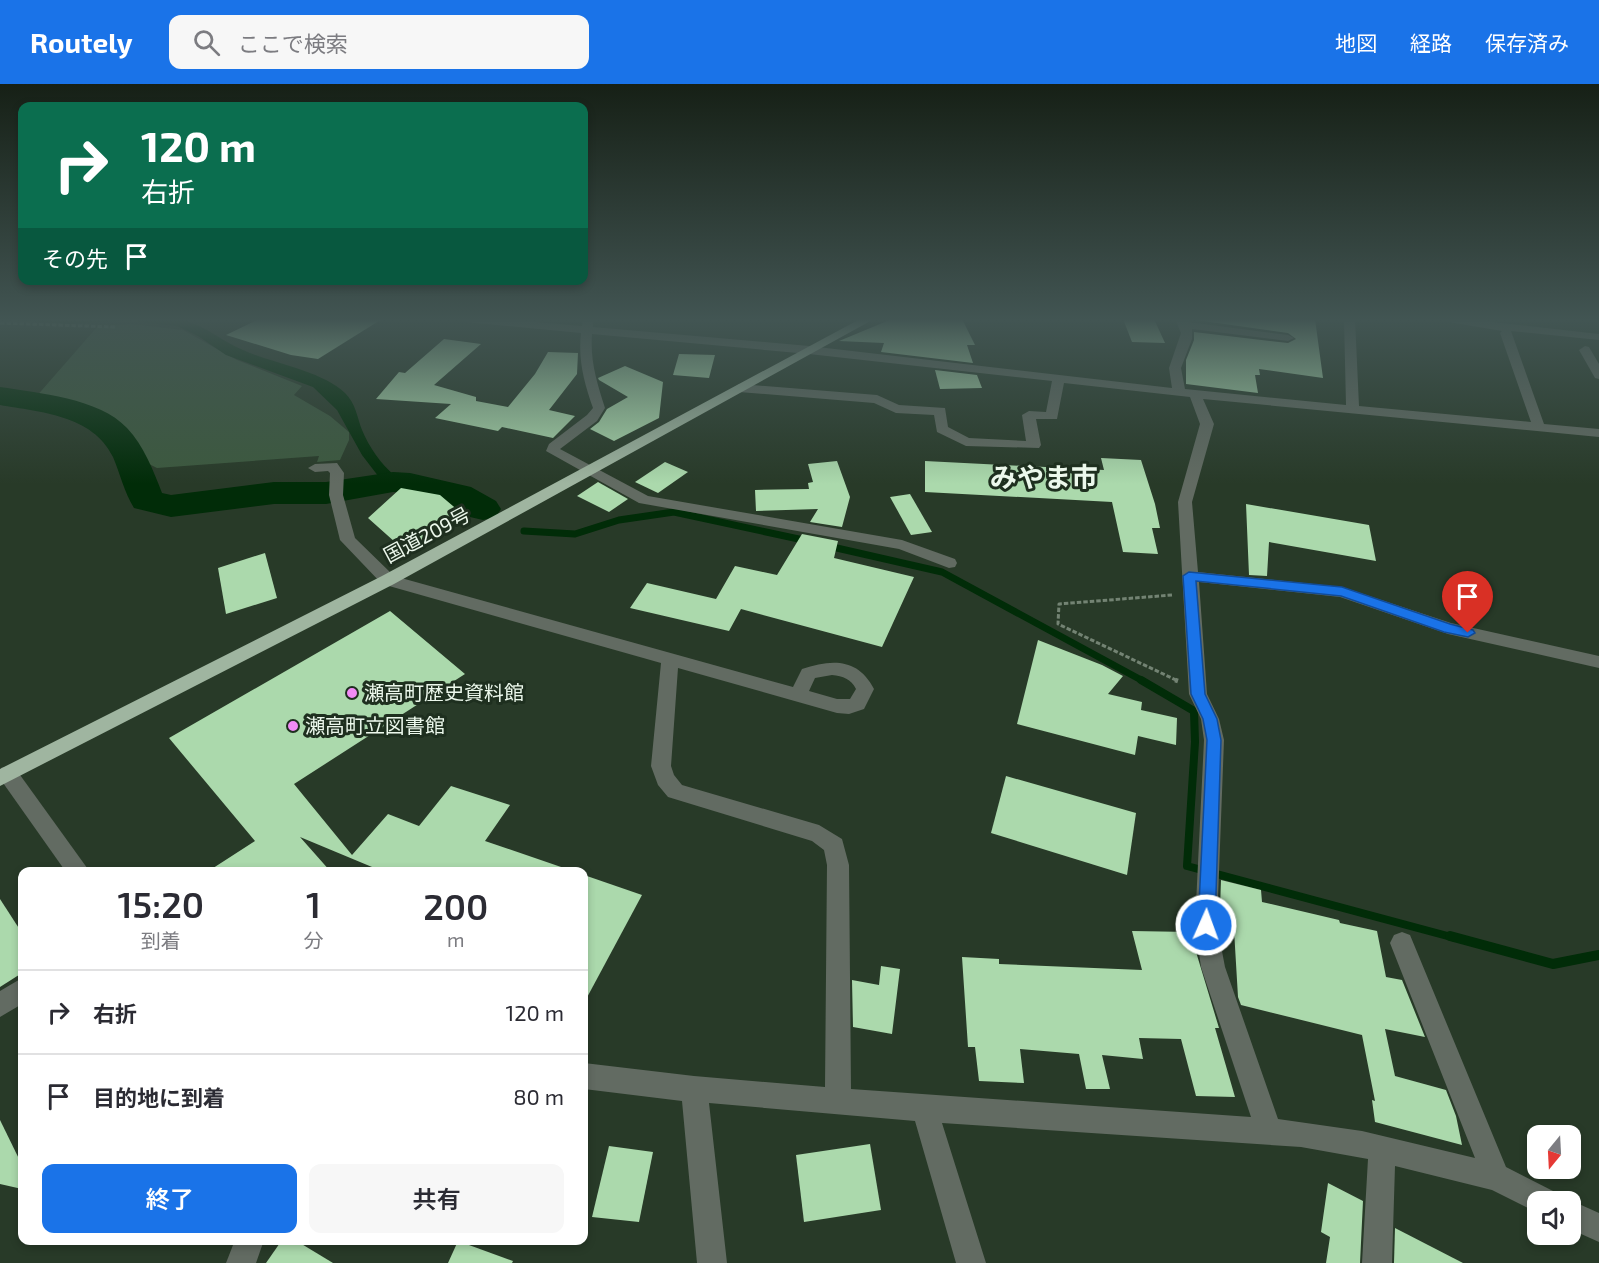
<!DOCTYPE html>
<html lang="ja">
<meta charset="utf-8">
<style>
:root{--surface:#fff;--page:#f7f7f7;--text:#2b2b33;--muted:#7c7c81;--line:#e1e1e2;--accent:#1a73e8}
body{margin:0;font-family:"Exo 2","Noto Sans JP",sans-serif;background:var(--page);color:var(--text);height:100vh;display:flex;flex-direction:column;font-size:22px;white-space:nowrap}
*{box-sizing:border-box;margin:0}
p{font-size:20px;color:var(--muted)}
.icon{flex:none;width:33px;height:33px;fill:none;stroke:currentColor;stroke-width:2;stroke-linecap:round;stroke-linejoin:round}
.map{position:relative;flex:1;overflow:hidden}
.details{position:absolute;left:18px;top:783px;width:570px;height:378px;display:flex;flex-direction:column;background:var(--surface);border-radius:12px;box-shadow:0 3px 9px #0003}
.details>*{flex:none}
.hud{position:absolute;left:18px;top:18px;width:570px;height:183px;border-radius:12px;box-shadow:0 3px 9px #0003;background:#0b6e4f;color:#fff;overflow:hidden}
.needle{width:39px;rotate:198deg}
.controls{position:absolute;left:1527px;top:1041px;display:grid;gap:12px}
.controls a{display:grid;place-items:center;width:54px;height:54px;border-radius:12px;background:var(--surface);box-shadow:0 3px 9px #0003;font-size:30px}
.pin{position:absolute;display:grid;place-items:center;width:51px;height:51px;color:#fff;margin:-62px -26px;border-radius:50% 50% 50% 0;rotate:-45deg;box-shadow:0 0 6px #0007}
.pin .icon{rotate:45deg}
.me{position:absolute;width:66px;margin:-33px;rotate:2deg;stroke-linejoin:round;filter:drop-shadow(0 0 4px #0008)}
.turn{display:flex;align-items:center;gap:21px;height:126px;padding:0 24px;font-size:27px}
.turn .icon{width:78px;height:78px;stroke-width:2.5}
.turn b{display:block;font-size:42px;line-height:51px}
.then{display:flex;align-items:center;height:57px;padding:0 24px;background:#0003;gap:12px;font-size:22px}
.eta{display:flex;justify-content:space-evenly;align-items:center;height:102px;text-align:center}
.eta b{font-size:36px;font-weight:600;line-height:42px}
.cta{display:flex;gap:12px;margin-top:auto;padding:12px 24px}
.cta a{flex:1;height:69px;border-radius:12px;background:var(--accent);color:#fff;font-size:24px;font-weight:600;line-height:69px;text-align:center}
.cta a+a{background:var(--page);color:var(--text)}
ul{padding:0;list-style:none}
li{display:flex;align-items:center;gap:18px;height:84px;padding:0 24px;border-top:2px solid var(--line)}
li div{flex:1}
li b{display:block;font-size:22px}
li em{font-style:normal}
header{display:flex;align-items:center;gap:36px;box-sizing:border-box;height:84px;padding:0 30px;background:var(--accent);color:#fff}
header strong{font-size:28px}
nav{display:flex;gap:33px;margin-inline-start:auto;font-size:21px}
.search{width:420px;height:54px;background:var(--page);display:flex;align-items:center;gap:15px;box-sizing:border-box;padding:0 21px;border-radius:12px;color:var(--muted);font-size:22px}
.map>svg:first-child{display:block}
.green{fill:#3c593e}
.water{fill:#012c08}
.lines{fill:none;stroke-linecap:round;stroke-linejoin:round}
.stream-far2{stroke:#012c08;stroke-width:7}
.stream-far1{stroke:#012c08;stroke-width:8}
.stream{stroke:#012c08;stroke-width:10}
.river{fill:#012c08;fill-rule:evenodd}
.building{fill:#abd9ac}
.path-far1{stroke:#738373;stroke-width:3;stroke-dasharray:4.5 2;stroke-linecap:butt}
.path{stroke:#738373;stroke-width:4.5;stroke-dasharray:7 4;stroke-linecap:butt}
.minor{fill:#626b62;fill-rule:evenodd}
.highway{fill:#9fb5a0;fill-rule:evenodd}
.route{fill:#1a73e8;stroke:#114b97;stroke-width:1.5}
.poi-dot{fill:#f18bf5;stroke:#1e2f1f;stroke-width:2}
.labels{text-anchor:middle;stroke-width:6;stroke-linejoin:round;paint-order:stroke}
.street-label{font-size:20px;fill:#ecf8ec;stroke:#1e2f1f}
.poi-label{font-size:20px;fill:#ecf8ec;stroke:#1e2f1f;text-anchor:start}
.far-town-label{font-size:27px;font-weight:bold;fill:#ecf8ec;stroke:#1e2f1f}
</style>
<header>
<strong>Routely</strong>
<div class="search"><svg class="icon" aria-label="search" viewBox="0 0 24 24"><circle cx="10" cy="10" r="6"/><path d="M15 15l6 6"/></svg>ここで検索</div>
<nav><a>地図</a><a>経路</a><a>保存済み</a></nav>
</header>
<div class="map">
<svg width="1599" height="1179" viewBox="0 0 1599 1179">
<rect width="100%" height="100%" fill="#283a28"/>
<polygon class="green" points="131,240 183,246 237,276 302,302 294,311 330,332 349,348 349,356 340,376 317,378 319,372 157,384 149,380 130,350 93,327 35,314 97,243"/>
<path class="water" d="M0,235L76,237L177,235C203,239 219,256 243,266C271,279 323,287 345,309C356,320 357,333 362,346C369,363 381,380 394,391L382,397L362,371L337,326L313,303L226,271L198,252L177,242L138,238L139,236L68,240Z"/>
<g class="lines">
<g class="stream-far2">
<polyline points="524,447 575,450 619,436 674,428 808,457"/>
<polyline points="828,462 942,488 1143,597"/>
</g>
<polyline class="stream-far1" points="1141,596 1194,627 1195,658 1187,782 1455,854"/>
<polyline class="stream" points="1450,852 1553,880 1599,871"/>
<path class="river" d="M0,303C38,309 99,314 127,344C144,362 153,386 162,409L171,411L274,398H326L393,388L410,389L471,403L496,417L501,425L496,433L483,436L470,433L447,418L410,409L393,408L326,420H274L171,433L134,424C124,408 120,389 113,373C93,331 40,328 0,321Z"/>
</g>
<g class="building">
<polygon points="259,235 382,235 318,275 291,271 226,251"/>
<polygon points="892,235 962,235 975,261 967,261 973,279 881,268 884,259 839,257"/>
<polygon points="1123,235 1154,235 1165,259 1132,258"/>
<polygon points="1189,235 1315,235 1323,294 1259,285 1260,291 1255,291 1258,309 1186,300 1186,276 1194,256 1194,248 1288,259 1296,255 1288,249"/>
<polygon points="444,255 481,260 434,301 476,313 476,317 508,323 535,290 548,268 578,269 577,290 549,326 575,332 553,354 502,343 498,347 435,334 451,320 376,315 399,288 405,289"/>
<polygon points="679,270 715,271 709,294 673,291"/>
<polygon points="625,282 663,298 659,334 614,357 590,345 599,338 607,325 628,313 599,296 598,294"/>
<polygon points="935,286 977,291 982,304 940,305"/>
<polygon points="1101,374 1141,376 1155,420 1160,444 1152,444 1158,470 1123,468 1112,418 925,408 925,377 1104,386"/>
<polygon points="837,377 850,413 842,443 810,438 818,425 756,427 755,406 809,405 808,399 813,398 808,380"/>
<polygon points="665,378 688,388 658,409 635,398"/>
<polygon points="598,398 628,415 609,428 577,412"/>
<polygon points="401,404 440,411 460,428 421,447 430,455 405,467 368,434"/>
<polygon points="910,410 932,448 911,451 890,413"/>
<polygon points="1246,420 1369,441 1376,477 1269,458 1267,492 1249,491"/>
<polygon points="802,450 838,457 834,474 914,493 882,563 741,525 729,547 630,524 647,499 716,515 735,482 777,491"/>
<polygon points="265,469 277,514 226,530 218,484"/>
<polygon points="390,527 465,590 294,700 352,771 388,730 419,742 451,702 510,721 485,757 564,784 563,788 384,788 300,753 331,788 207,788 255,757 169,654"/>
<polygon points="1038,556 1102,581 1123,592 1108,610 1142,618 1141,626 1177,634 1176,661 1138,652 1135,671 1017,640"/>
<polygon points="1006,692 1136,729 1127,791 991,749"/>
<polygon points="584,791 642,811 584,919"/>
<polygon points="1221,796 1261,806 1262,818 1339,836 1340,839 1377,847 1386,893 1402,896 1425,953 1385,945 1395,992 1446,1006 1456,1032 1462,1061 1375,1038 1372,1016 1375,1017 1362,951 1241,921 1238,913 1233,829 1220,825"/>
<polygon points="0,815 22,849 22,889 0,903"/>
<polygon points="1132,847 1190,848 1219,944 1215,944 1235,1013 1196,1012 1181,955 1139,954 1143,975 1102,971 1110,1005 1086,1005 1079,970 1020,965 1024,999 979,997 975,963 968,963 962,873 999,875 999,880 1142,886"/>
<polygon points="881,882 900,885 892,950 853,943 852,896 879,901"/>
<polygon points="0,1036 22,1081 22,1105 0,1100"/>
<polygon points="870,1060 881,1126 804,1138 796,1071"/>
<polygon points="609,1062 653,1068 639,1138 592,1133"/>
<polygon points="1328,1099 1363,1117 1360,1179 1326,1179 1330,1153 1321,1148"/>
<polygon points="1395,1144 1463,1179 1394,1179"/>
<polygon points="282,1156 295,1156 333,1179 266,1179"/>
<polygon points="458,1157 513,1177 512,1179 448,1179"/>
</g>
<g class="lines">
<g class="path-far1">
<polyline points="0,239 115,243"/>
<polyline points="1172,511 1059,520 1058,540 1178,597"/>
</g>
<polyline class="path" points="1175,596 1178,597"/>
<g class="minor">
<path d="M460,235H499L582,242L583,235H593V243L809,262L1172,304L1169,284L1181,249L1175,235H1186L1188,238L1288,251L1294,254L1288,257L1192,245V255L1181,284L1185,305L1346,321L1344,235H1355L1359,322L1531,338L1500,249L1502,247L1449,238L1444,235H1465L1599,250V256L1511,247L1544,340L1599,345V353L1203,315L1214,340L1192,418L1198,488L1342,503L1451,539L1599,572V584L1448,550L1340,513L1199,498L1207,610L1219,635L1224,656L1217,841L1225,883L1278,1035L1362,1047L1475,1074L1390,859L1394,851L1402,848L1410,851L1506,1083L1555,1108L1559,1118H1538V1129L1492,1106L1395,1082L1392,1179H1362L1368,1075L1301,1063L942,1039L986,1179H956L915,1037L709,1019L727,1179H697L682,1017L584,1005V979L694,992L825,1003L827,781L824,766L812,757L668,713L658,701L651,682L661,579L382,500L340,456L329,411L330,389L328,387L315,388L308,384L315,380L337,379L344,389L343,411L355,454L394,492L793,603L802,585C832,575 858,574 874,605L864,625L849,630L837,629L678,584L671,682L674,691L682,701L819,741L842,755L849,781L851,1005L1251,1033L1201,883L1195,841L1204,656L1201,635L1189,610L1178,418L1200,340L1190,313L1064,299L1057,335H1036L1041,361L1039,364L966,362L937,348L934,331L896,329L874,319L739,308L733,304L739,300L877,311L899,321L945,324L948,343L969,354L1026,357L1022,331L1029,327L1046,328L1052,297L809,270L592,250C590,277 597,299 605,324L597,337L560,365L648,412L902,456L955,475L957,479L955,483L949,484L899,465L639,419L546,367L549,360L587,331L593,324C584,298 578,276 581,249L466,238ZM832,591C843,592 851,595 856,605L850,615H837L809,607L815,594Z"/>
<polygon points="1585,262 1589,263 1599,280 1599,295 1595,294 1579,266"/>
<polygon points="8,682 15,684 90,788 66,788 1,696 1,684"/>
<polygon points="22,894 22,920 0,933 0,907"/>
<polygon points="1570,1116 1599,1129 1599,1158 1570,1145 1570,1118 1566,1118"/>
<polygon points="235,1156 264,1156 256,1179 226,1179"/>
</g>
<polygon class="highway" points="860,235 874,235 394,500 0,702 0,685 382,492"/>
</g>
<linearGradient id="sky" x2="0" y2="1"><stop stop-color="#162016"/><stop offset="0.59" stop-color="#425553"/><stop offset="1" stop-color="#425553" stop-opacity="0"/></linearGradient>
<rect width="1599" height="400" fill="url(#sky)"/>
<polygon class="route" points="1189,488 1342,503 1450,540 1473,546 1475,549 1468,553 1444,548 1341,512 1196,497 1205,610 1217,635 1221,656 1215,841 1213,847 1206,849 1200,847 1198,841 1207,656 1203,635 1191,610 1183,492"/>
<g class="poi-dot">
<circle cx="352" cy="609" r="6"/>
<circle cx="293" cy="642" r="6"/>
</g>
<g class="labels">
<g class="street-label">
<text transform="translate(427 451) rotate(-28)" y="7">国道209号</text>
</g>
<g class="poi-label">
<text x="364" y="616">瀬高町歴史資料館</text>
<text x="305" y="649">瀬高町立図書館</text>
</g>
<g class="far-town-label">
<text x="1044" y="403">みやま市</text>
</g>
</g>
</svg>
<div class="controls">
<a><svg class="needle" viewBox="-14 -14 28 28"><path d="M0-13l5 13h-10z" fill="#e53935"/><path d="M0 13l5-13h-10z" fill="#7c7c81"/></svg></a>
<a><svg class="icon" aria-label="sound" viewBox="0 0 24 24"><path d="M4 9h4l5-4v14l-5-4H4zM17 9q2 3 0 6"/></svg></a>
</div>
<div class="pin" style="left:1468px;top:549px;background:#d93025"><svg class="icon" aria-label="arrive" viewBox="0 0 24 24"><path d="M6 21V4h12l-3 4 3 4H6"/></svg></div>
<svg class="me" style="left:1206px;top:841px" viewBox="-20 -20 40 40"><circle r="17" fill="#1a73e8" stroke="#fff" stroke-width="3"/><path d="M0-11L8 9 0 5-8 9z" fill="#fff"/></svg>
<div class="hud">
<div class="turn"><svg class="icon" aria-label="right" viewBox="0 0 24 24"><path d="M7 20v-9h11M14 6l5 5-5 5"/></svg><div><b>120 m</b>右折</div></div>
<div class="then">その先<svg class="icon" aria-label="arrive" viewBox="0 0 24 24"><path d="M6 21V4h12l-3 4 3 4H6"/></svg></div>
</div>
<section class="details">
<div class="eta">
<div><b>15:20</b><p>到着</p></div>
<div><b>1</b><p>分</p></div>
<div><b>200</b><p>m</p></div>
</div>
<ul>
<li><svg class="icon" aria-label="right" viewBox="0 0 24 24"><path d="M7 20v-9h11M14 6l5 5-5 5"/></svg><div><b>右折</b></div><em>120 m</em></li>
<li><svg class="icon" aria-label="arrive" viewBox="0 0 24 24"><path d="M6 21V4h12l-3 4 3 4H6"/></svg><div><b>目的地に到着</b></div><em>80 m</em></li>
</ul>
<div class="cta"><a>終了</a><a>共有</a></div>
</section>
</div>
